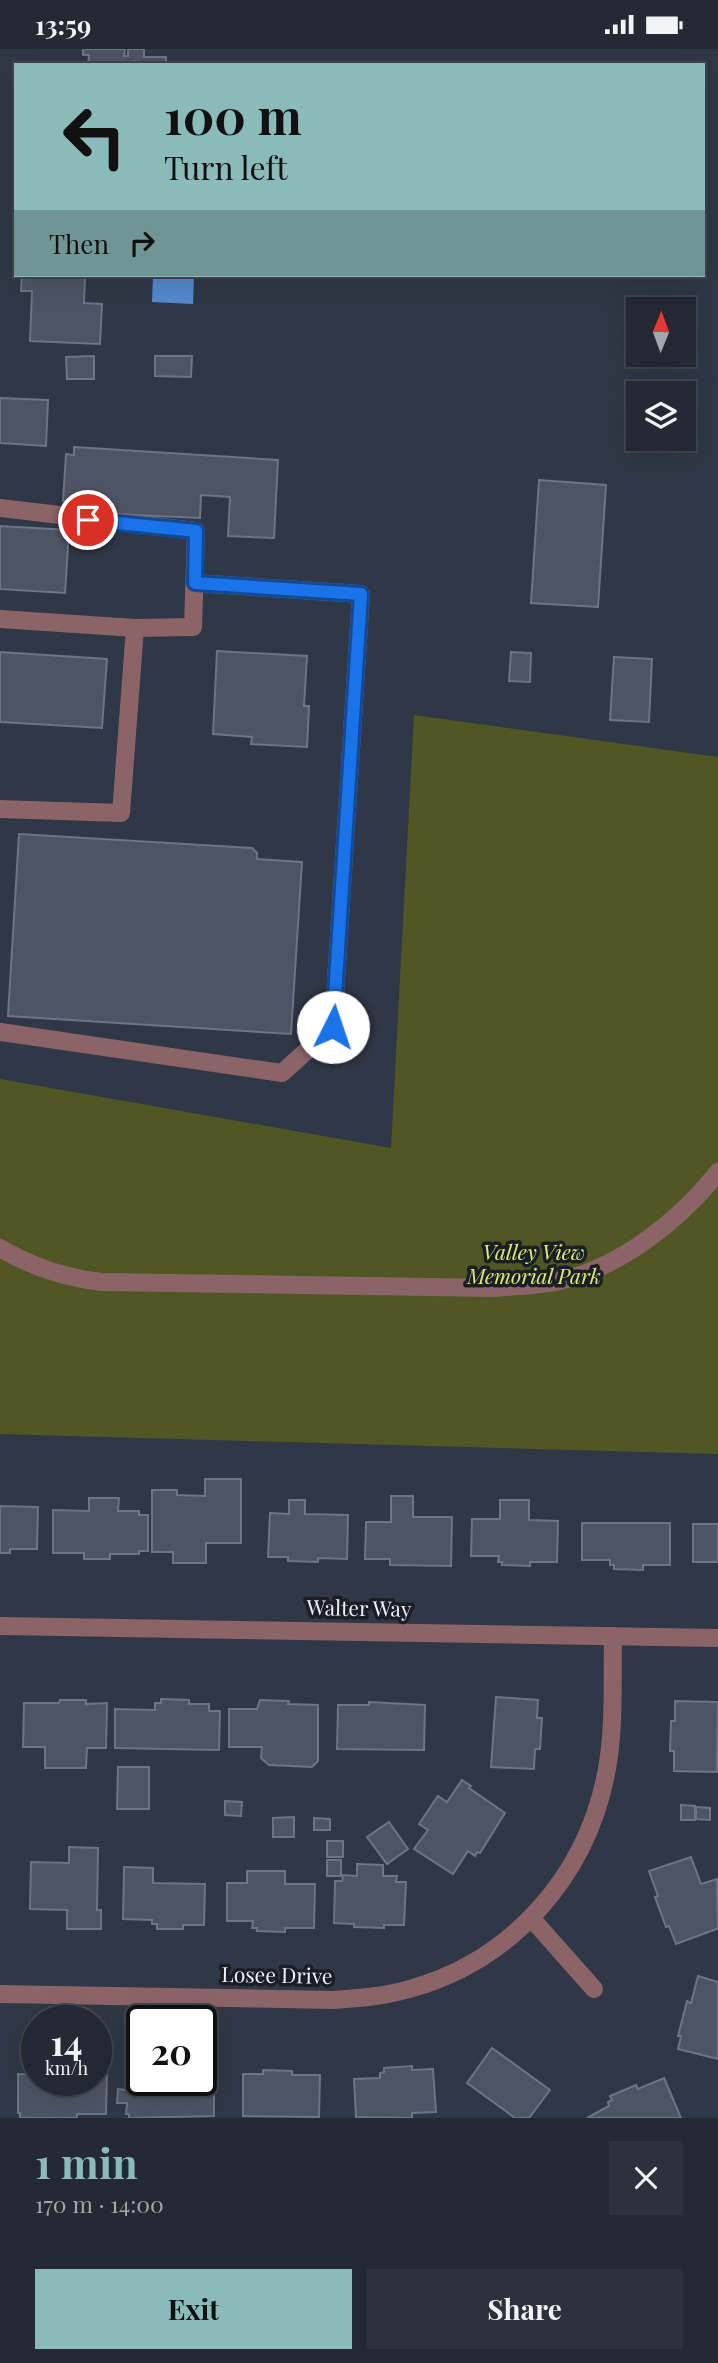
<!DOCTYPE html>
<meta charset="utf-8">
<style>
:root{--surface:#242934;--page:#2c313c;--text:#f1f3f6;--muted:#a3a6ac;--line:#41454f;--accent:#8bbbb9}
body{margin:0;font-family:"Playfair Display",serif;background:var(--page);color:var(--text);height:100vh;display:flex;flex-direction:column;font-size:26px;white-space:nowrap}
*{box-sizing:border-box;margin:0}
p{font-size:23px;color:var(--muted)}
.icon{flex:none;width:38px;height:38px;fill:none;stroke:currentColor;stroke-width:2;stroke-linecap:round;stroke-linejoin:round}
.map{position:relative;height:2069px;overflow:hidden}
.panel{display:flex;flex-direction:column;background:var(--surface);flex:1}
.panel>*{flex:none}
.guide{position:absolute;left:14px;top:14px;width:691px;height:214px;border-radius:0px;box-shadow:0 7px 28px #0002,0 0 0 2px var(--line);background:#8bbbb9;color:#111;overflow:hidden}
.needle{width:46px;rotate:1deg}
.fabs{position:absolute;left:626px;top:248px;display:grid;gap:14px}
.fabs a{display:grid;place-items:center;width:70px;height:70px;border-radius:0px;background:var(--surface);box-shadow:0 7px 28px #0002,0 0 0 2px var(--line);font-size:35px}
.speed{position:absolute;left:21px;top:1956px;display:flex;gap:14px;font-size:35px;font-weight:700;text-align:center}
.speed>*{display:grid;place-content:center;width:91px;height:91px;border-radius:50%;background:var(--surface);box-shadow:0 7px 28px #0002,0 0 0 2px var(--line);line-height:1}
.speed small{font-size:18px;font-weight:400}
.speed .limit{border:4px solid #111;border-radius:10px;background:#fff;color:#111}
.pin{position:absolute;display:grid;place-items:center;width:60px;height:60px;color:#fff;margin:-30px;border:4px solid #fff;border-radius:50%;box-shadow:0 2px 7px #0007}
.me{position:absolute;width:77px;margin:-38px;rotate:4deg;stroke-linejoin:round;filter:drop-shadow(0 0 5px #0008)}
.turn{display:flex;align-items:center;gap:24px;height:147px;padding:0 35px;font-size:32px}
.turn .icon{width:91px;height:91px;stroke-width:2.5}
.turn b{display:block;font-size:49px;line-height:60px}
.then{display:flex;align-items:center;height:66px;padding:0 35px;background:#0003;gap:14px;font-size:26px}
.round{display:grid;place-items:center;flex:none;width:74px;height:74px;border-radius:0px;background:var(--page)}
.overview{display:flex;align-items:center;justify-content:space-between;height:119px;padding:0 35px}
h1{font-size:42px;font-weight:700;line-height:52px;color:var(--accent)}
.action{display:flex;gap:14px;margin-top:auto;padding:14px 35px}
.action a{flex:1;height:80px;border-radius:0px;background:var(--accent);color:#111;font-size:28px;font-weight:700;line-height:80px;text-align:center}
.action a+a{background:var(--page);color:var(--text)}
.status{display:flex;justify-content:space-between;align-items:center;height:49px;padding:0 35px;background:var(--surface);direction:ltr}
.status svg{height:19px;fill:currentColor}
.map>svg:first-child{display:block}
.green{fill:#515724}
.water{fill:#558acd}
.building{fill:#4d5565;stroke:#6c7585;stroke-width:2}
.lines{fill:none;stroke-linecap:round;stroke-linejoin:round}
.minor{stroke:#8b6468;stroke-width:18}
.route-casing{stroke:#114b97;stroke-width:18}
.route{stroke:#1a73e8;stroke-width:12}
.labels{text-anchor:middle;stroke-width:7;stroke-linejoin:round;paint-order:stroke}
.park-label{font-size:21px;font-style:italic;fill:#ddec74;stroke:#1b1e25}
.street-label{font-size:21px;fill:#ebf0f9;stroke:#1b1e25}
</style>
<div class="status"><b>13:59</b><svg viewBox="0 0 49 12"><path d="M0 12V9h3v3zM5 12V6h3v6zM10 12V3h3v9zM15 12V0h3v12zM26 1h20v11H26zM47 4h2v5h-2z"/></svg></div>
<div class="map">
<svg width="718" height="2069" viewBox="0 0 718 2069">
<rect width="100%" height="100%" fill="#303746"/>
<polygon class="green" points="414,666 718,708 718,1405 0,1385 0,1030 391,1099"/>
<polygon class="water" points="153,226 194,226 193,255 152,253"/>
<g class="building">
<polygon points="83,0 125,0 124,7 128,7 128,0 144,0 144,8 166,8 166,16 88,16 89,6 83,6"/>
<polygon points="22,226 85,226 84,254 102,255 100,295 30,292 32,242 21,242"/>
<polygon points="94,307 94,330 67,330 66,308"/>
<polygon points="155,307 192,307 191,328 155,327"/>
<polygon points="0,349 48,351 46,397 0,394"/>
<polygon points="74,398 278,411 274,489 228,487 230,448 201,446 200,469 72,463 72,453 63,452 66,405 74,406"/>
<polygon points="539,431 606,436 598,558 531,554"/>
<polygon points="0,477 69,481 65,544 0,540"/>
<polygon points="217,602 307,607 304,657 309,657 307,698 251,695 252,688 213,685"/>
<polygon points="0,603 107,610 102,679 0,673"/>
<polygon points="511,603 531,604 530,633 509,632"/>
<polygon points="614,608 652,610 649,673 610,671"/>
<polygon points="19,785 252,799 257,804 257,810 302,813 291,985 8,967"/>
<polygon points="205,1430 241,1430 241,1494 206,1494 206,1514 173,1514 173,1503 152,1503 152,1441 177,1441 177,1446 205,1447"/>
<polygon points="391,1447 413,1447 413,1468 452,1468 451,1517 390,1516 390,1510 365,1510 366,1473 391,1473"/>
<polygon points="89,1449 119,1449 118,1462 139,1462 139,1466 148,1466 148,1502 139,1502 139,1505 110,1505 110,1510 84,1510 84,1504 53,1504 53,1461 89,1462"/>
<polygon points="289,1451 305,1451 305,1465 348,1466 347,1510 318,1509 318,1513 288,1512 288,1508 268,1508 270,1464 289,1465"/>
<polygon points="500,1451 529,1451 529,1471 558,1472 557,1513 530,1513 530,1517 502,1516 502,1513 498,1513 499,1507 471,1507 472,1470 500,1470"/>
<polygon points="0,1457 38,1458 37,1500 10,1500 10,1504 0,1504"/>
<polygon points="582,1474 670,1474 670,1516 643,1516 643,1521 614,1520 614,1516 610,1516 610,1511 582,1511"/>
<rect x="693" y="1475" width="25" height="38"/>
<polygon points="496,1648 538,1651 537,1669 542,1669 540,1700 535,1700 534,1720 491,1718"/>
<polygon points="161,1650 189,1651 189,1655 209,1655 209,1662 220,1662 219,1701 115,1699 115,1660 155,1661 155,1654 161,1654"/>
<polygon points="60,1651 86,1651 86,1655 107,1654 106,1699 87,1699 86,1719 45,1719 45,1698 23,1698 24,1654 59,1654"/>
<polygon points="260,1651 289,1652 288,1655 318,1656 318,1712 312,1718 269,1716 261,1709 262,1698 229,1698 229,1660 257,1660"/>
<polygon points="675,1652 718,1653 717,1723 674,1722 674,1702 670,1702 671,1672 675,1672"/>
<polygon points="369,1653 425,1656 424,1701 337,1700 338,1656 369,1656"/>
<polygon points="118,1718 149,1718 149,1760 117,1760"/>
<polygon points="462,1731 471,1737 469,1739 505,1764 480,1804 477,1803 475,1807 468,1802 453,1825 414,1800 428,1781 419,1775 438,1747 447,1753"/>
<polygon points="225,1752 242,1753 241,1767 225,1766"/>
<polygon points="681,1756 695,1757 695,1771 681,1771"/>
<polygon points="696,1758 710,1759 710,1771 696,1770"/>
<polygon points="294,1768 294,1788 273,1788 273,1769"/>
<polygon points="314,1769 330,1770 330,1781 314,1781"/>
<polygon points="389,1773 408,1800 387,1815 367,1788"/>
<rect x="327" y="1792" width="16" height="16"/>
<polygon points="69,1798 98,1799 97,1861 101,1861 101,1880 67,1880 67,1861 30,1860 31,1813 69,1814"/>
<polygon points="691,1808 701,1835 717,1830 718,1878 717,1880 676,1895 669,1877 666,1878 655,1848 658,1847 649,1822"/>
<rect x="327" y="1811" width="14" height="16"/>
<polygon points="357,1815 383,1816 383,1827 397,1827 396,1833 406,1833 404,1876 384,1876 384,1879 354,1878 354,1875 334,1874 335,1832 342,1832 343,1826 357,1827"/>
<polygon points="124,1818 153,1819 153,1834 205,1835 204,1876 183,1876 183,1880 157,1880 157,1875 152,1875 152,1871 123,1870"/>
<polygon points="247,1822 285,1822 285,1835 315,1835 314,1879 285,1879 285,1883 257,1882 257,1879 252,1879 253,1872 227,1872 227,1834 247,1834"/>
<polygon points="698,1927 718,1933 718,2010 678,2000 681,1987 678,1987 687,1952 691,1954"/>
<polygon points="492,1999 550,2041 529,2069 515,2069 467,2034"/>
<polygon points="412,2017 412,2021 433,2020 436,2063 412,2064 412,2069 356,2068 354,2030 380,2029 380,2024 384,2023 384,2019"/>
<polygon points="263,2021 292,2022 292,2026 320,2026 319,2068 243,2067 243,2025 263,2025"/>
<polygon points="96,2022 107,2022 106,2065 77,2065 77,2069 20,2069 20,2064 18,2064 18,2025 37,2026 37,2032 96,2032"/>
<polygon points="201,2024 214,2024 214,2067 129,2069 129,2065 126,2065 127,2054 117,2054 118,2040 127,2041 127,2027 142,2027 142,2032 201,2032"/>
<polygon points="664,2029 681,2069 587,2069 609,2057 608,2053 612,2051 610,2047 636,2036 638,2040"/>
</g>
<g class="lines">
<g class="minor">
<polyline points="0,459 196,482 193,578 135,579"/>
<polyline points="0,570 135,579 121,764 0,760"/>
<polyline points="0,983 282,1024 333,978 361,545 195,534"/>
<path d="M0,1199C32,1218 65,1229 102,1233L494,1239C516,1237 538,1237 559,1232C620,1219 681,1170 718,1123"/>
<polyline points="0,1577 718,1589"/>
<polyline points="532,1870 594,1940"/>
<path d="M0,1945L334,1951C361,1949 387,1947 413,1939C513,1910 586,1827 606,1725C615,1680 612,1633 613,1587"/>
</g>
</g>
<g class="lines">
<g class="route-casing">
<polyline id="route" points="88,471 196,482 195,534 361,545 333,978"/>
</g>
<use href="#route" class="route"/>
</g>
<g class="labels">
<g class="park-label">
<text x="534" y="1211">Valley View<tspan x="534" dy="24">Memorial Park</tspan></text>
</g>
<g class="street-label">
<text transform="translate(359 1560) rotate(1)" y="7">Walter Way</text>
<text transform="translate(277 1927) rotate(1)" y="7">Losee Drive</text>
</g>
</g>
</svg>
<div class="fabs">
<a><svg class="needle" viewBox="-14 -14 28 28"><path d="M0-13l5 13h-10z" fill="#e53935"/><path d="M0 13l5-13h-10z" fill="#a3a6ac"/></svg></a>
<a><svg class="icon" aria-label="layers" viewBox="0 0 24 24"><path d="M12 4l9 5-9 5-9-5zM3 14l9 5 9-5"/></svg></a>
</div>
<div class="speed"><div>14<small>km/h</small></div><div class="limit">20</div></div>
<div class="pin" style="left:88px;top:471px;background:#d93025"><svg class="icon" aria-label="arrive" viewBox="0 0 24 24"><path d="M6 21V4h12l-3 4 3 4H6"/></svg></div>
<svg class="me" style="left:333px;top:978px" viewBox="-20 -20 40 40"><circle r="19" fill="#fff"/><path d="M0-13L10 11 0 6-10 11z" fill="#1a73e8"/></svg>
<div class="guide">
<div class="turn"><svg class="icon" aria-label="left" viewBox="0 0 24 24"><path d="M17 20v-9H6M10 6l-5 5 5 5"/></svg><div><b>100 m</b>Turn left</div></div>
<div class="then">Then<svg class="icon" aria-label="right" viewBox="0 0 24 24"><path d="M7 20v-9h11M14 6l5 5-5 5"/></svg></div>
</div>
</div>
<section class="panel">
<div class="overview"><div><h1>1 min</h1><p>170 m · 14:00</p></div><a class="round"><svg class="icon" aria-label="close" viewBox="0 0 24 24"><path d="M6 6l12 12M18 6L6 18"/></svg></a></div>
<div class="action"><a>Exit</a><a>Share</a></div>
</section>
